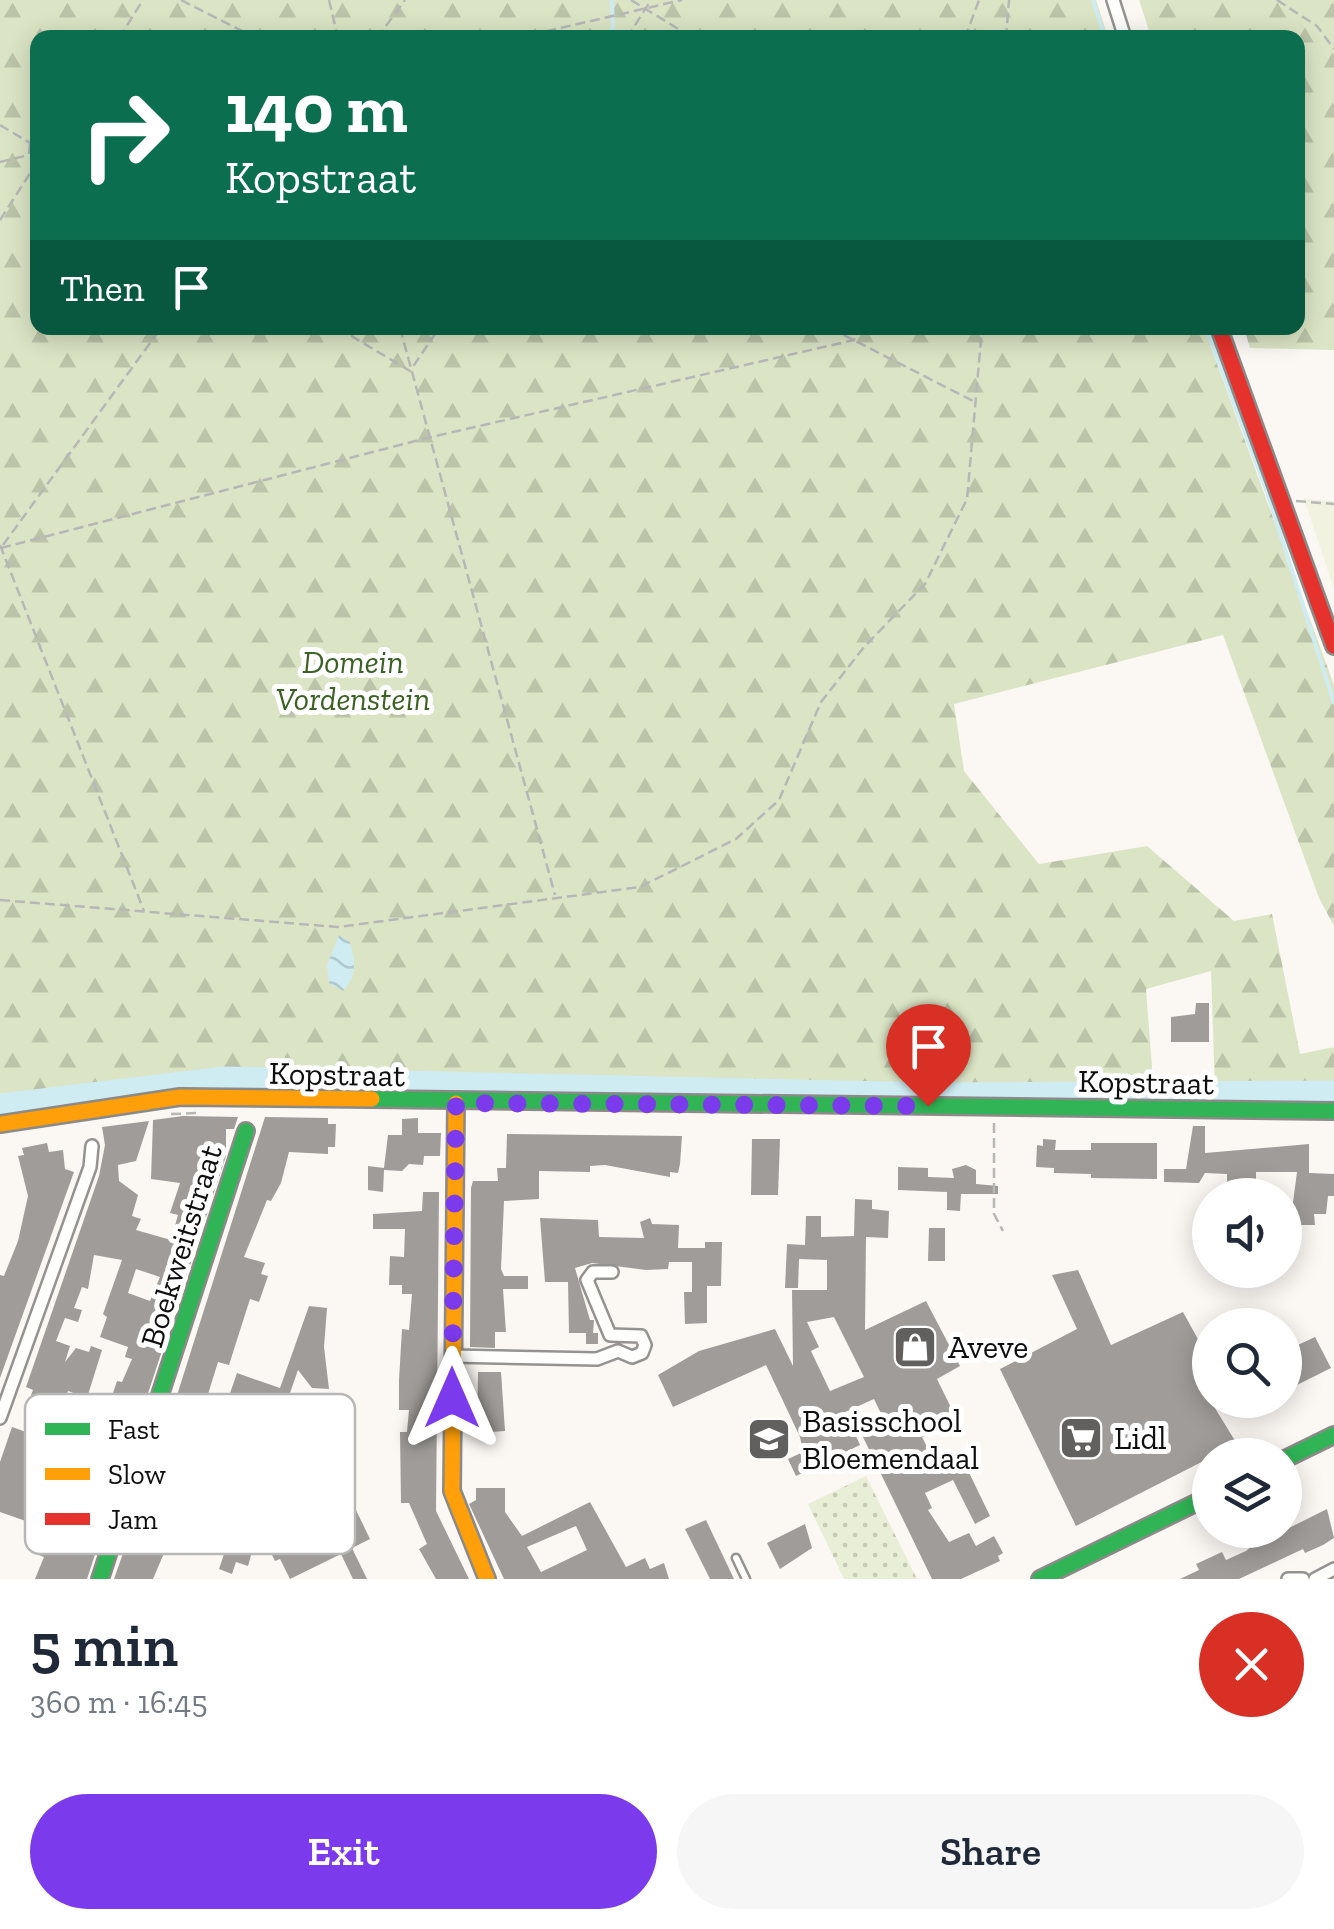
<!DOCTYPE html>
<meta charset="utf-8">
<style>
:root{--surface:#fff;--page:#f6f6f7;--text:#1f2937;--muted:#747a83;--accent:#7c3aed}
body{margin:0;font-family:"Zilla Slab",serif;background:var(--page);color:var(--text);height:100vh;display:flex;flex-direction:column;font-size:38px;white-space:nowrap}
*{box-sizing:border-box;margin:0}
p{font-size:32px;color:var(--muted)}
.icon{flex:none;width:55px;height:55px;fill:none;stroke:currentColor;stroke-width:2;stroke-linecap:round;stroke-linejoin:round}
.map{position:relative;height:1579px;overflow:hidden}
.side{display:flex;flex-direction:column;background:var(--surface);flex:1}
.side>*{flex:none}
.banner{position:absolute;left:30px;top:30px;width:1275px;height:305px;border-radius:20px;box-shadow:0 5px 25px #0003;background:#0b6e4f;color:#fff;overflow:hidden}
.fabs{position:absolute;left:1192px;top:1178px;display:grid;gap:20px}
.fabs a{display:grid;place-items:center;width:110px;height:110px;border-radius:50%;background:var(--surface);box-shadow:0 5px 25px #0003;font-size:50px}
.pin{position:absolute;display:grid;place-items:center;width:85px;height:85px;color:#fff;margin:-102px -42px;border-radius:50% 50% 50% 0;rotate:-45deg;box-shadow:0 0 10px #0007}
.pin .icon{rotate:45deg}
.me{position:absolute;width:110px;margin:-55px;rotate:0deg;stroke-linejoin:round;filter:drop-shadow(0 0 8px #0008)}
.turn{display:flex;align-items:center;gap:35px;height:210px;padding:0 30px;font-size:45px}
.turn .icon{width:130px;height:130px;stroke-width:2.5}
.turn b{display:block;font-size:70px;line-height:85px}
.then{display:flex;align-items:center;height:95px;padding:0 30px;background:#0003;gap:20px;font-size:38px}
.round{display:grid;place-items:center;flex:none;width:105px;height:105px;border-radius:52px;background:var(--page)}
.head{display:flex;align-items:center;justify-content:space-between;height:170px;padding:0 30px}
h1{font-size:60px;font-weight:600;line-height:75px}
.cta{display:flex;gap:20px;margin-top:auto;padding:20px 30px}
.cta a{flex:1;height:115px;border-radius:60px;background:var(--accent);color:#fff;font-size:40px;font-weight:600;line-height:115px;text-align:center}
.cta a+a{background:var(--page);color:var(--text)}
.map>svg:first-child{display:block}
.grass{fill:url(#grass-dots)}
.forest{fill:url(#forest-firs)}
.pitch{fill:#f1f2df}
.water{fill:url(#water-waves)}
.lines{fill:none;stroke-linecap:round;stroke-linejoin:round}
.stream{stroke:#ceecf2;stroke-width:4}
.river{stroke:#ceecf2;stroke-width:25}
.building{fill:#9f9c99;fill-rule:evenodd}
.lane-casing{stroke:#959392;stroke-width:11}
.street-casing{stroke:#959392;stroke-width:16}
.fast-casing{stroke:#8b8a88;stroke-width:20}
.slow-casing{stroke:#8b8a88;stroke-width:20}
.jam-casing{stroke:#8b8a88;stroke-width:20}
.path{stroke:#b8b7b7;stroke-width:2.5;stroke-dasharray:10 5;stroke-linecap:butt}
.lane{stroke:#fefefd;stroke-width:6}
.street{stroke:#fefefd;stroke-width:11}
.fast{stroke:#30b455;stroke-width:15}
.slow{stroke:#ff9f0a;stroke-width:15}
.jam{stroke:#e5322d;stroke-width:15}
.route{stroke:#7c3aed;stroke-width:18;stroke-dasharray:0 32.4}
.labels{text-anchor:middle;stroke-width:10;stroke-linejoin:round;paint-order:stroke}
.park-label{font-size:32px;font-style:italic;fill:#3c6124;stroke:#fff}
.street-label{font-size:32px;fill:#0e0e0e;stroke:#fff}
.poi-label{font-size:32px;fill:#0e0e0e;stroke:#fff;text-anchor:start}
.key{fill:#fff;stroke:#b7b7b7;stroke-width:2.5}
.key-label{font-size:28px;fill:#0e0e0e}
</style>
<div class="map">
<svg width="1334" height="1579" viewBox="0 0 1334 1579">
<defs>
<pattern id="grass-dots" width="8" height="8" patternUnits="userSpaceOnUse" patternTransform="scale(2.5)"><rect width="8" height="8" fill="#e9eed6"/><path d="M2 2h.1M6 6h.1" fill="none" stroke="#c7cbb6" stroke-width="1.8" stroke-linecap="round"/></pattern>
<pattern id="forest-firs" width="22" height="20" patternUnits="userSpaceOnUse" patternTransform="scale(2.5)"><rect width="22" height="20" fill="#dbe5c5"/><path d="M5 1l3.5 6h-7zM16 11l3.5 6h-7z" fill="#bbc3a8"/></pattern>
<pattern id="water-waves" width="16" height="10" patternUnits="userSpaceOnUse" patternTransform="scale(2.5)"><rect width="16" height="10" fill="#ceecf2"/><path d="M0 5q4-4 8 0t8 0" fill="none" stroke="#b0c9ce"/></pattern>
</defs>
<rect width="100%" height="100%" fill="#fbf8f4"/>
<polygon class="grass" points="866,1476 917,1579 844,1579 808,1504"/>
<g class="forest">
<polygon points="0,0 1096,0 1108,37 38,38 38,328 1204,328 1334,685 1334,926 1319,898 1223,635 954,704 964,771 1039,864 1147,846 1234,921 1272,914 1300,1054 1334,1047 1334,1090 1215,1092 1211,971 1146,989 1154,1093 226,1083 0,1111"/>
<polygon points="1139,0 1334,0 1334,350 1250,348 1244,328 1298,328 1298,38 1151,37"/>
</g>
<polygon class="pitch" points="1304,499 1334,501 1334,589"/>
<path class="water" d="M339,935L350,942C355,962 358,974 343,991L329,983L327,965Z"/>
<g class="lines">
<g class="stream">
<polyline points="1093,0 1105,38"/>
<polyline points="607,38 613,26 612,0"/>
<polyline points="416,328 417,332 420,328"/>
<polyline points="1206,328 1267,492 1334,703"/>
</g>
<polyline class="river" points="0,1106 224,1079 932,1095 1334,1093"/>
</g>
<g class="building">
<polygon points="1196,1003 1209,1003 1209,1042 1171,1042 1171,1017 1195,1014"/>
<path d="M183,1116L238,1117L234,1129H226V1156L87,1579H35L44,1557L31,1552L40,1526L0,1512V1462L12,1427L96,1457L103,1435L95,1432L103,1406L108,1408L117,1381L122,1382L132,1359L125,1357L128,1347L100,1337L107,1317L103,1314L122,1260L94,1255L88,1289L82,1287L74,1308L82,1310L78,1322L65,1318L56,1341L70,1346L65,1362L76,1348L89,1352L91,1346L102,1350L87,1398L68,1391L66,1397L51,1400L46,1411L27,1406L33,1390L26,1387L99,1176L105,1145L102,1127L149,1121L136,1161L118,1165L119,1181L138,1195L132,1216L141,1219L136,1230L171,1240L178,1215L170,1213L180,1183L151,1179L153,1120ZM136,1269L160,1277L150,1301L128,1293ZM42,1452L65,1458L54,1490L28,1481Z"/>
<polygon points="265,1117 328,1118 328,1124 336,1124 335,1147 328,1147 328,1154 289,1152 281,1183 271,1201 267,1200 244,1257 265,1263 261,1274 268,1276 259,1302 250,1299 229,1365 218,1362 195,1436 167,1427"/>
<polygon points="418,1118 418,1133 441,1133 440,1156 424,1156 423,1165 409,1164 402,1171 384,1170 383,1192 368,1190 368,1166 384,1168 388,1135 402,1135 402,1119"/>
<polygon points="1193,1126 1205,1126 1205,1153 1309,1144 1309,1173 1334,1174 1334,1196 1328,1196 1326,1214 1314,1214 1315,1225 1290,1225 1297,1172 1256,1172 1256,1184 1227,1185 1227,1174 1205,1173 1199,1183 1164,1182 1164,1169 1186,1169"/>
<polygon points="507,1134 682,1136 680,1164 678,1173 670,1172 670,1177 605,1165 590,1166 590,1172 539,1171 539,1199 504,1201 501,1269 504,1276 528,1276 528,1289 503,1289 506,1332 495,1332 495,1348 470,1347 471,1188 473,1181 498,1181 497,1168 506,1168"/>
<polygon points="752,1139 780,1139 778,1195 751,1195"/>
<polygon points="1043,1139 1056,1140 1055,1150 1091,1150 1091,1143 1157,1143 1157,1179 1091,1178 1091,1174 1054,1173 1054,1168 1036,1167 1037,1145 1043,1146"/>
<polygon points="47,1143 49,1152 63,1150 65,1169 74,1172 0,1378 0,1275 4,1276 18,1241 28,1196 18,1156 24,1155 22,1148"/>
<polygon points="966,1165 976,1170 976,1184 998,1186 998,1194 961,1194 960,1211 947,1210 947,1192 898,1190 898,1167 928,1168 928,1177 954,1178 952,1169"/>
<polygon points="423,1192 439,1192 436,1511 469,1579 436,1579 419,1549 427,1544 409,1503 401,1503 400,1432 407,1432 409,1410 399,1410 399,1380 402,1329 409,1330 412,1294 402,1294 402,1285 389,1285 390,1256 404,1257 405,1229 373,1229 373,1214 422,1211"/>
<path d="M855,1199L872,1200V1209L889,1211L888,1238L866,1237L865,1330L926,1301L960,1366L937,1379L957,1420L922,1437L937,1467L961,1456L990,1516L975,1524L953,1480L925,1493L932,1508L928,1510L949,1542L969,1533L976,1546L994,1536L1003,1553L998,1556L1000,1561L961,1579H932L862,1435L886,1424L874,1399L845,1412L860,1445L796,1476L788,1459L803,1452L800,1437L766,1365L673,1407L658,1375L699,1351L775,1329L793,1366L792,1290H827V1260L799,1259L798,1288H785L787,1244L805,1245L806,1216H821V1237L854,1236ZM834,1317L864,1377L830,1391L811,1351L819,1347L807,1322Z"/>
<polygon points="540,1218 598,1220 599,1237 644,1238 640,1222 650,1218 652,1224 679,1225 678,1248 705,1248 705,1242 722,1242 721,1286 707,1286 707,1323 685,1324 684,1292 692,1292 692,1262 669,1262 668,1269 646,1270 592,1263 575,1268 590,1320 594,1320 593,1333 587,1333 598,1333 598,1344 586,1344 586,1333 569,1333 568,1282 545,1282"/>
<polygon points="929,1228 945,1228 945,1261 928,1261"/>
<polygon points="1078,1270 1111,1345 1183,1312 1210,1361 1210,1375 1203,1379 1210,1400 1237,1444 1076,1526 1000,1369 1077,1329 1052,1275"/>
<polygon points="309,1306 327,1308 324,1347 329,1389 312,1388 298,1370 273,1442 269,1440 262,1460 252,1451 257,1436 227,1426 235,1402 228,1399 237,1373 280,1388"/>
<polygon points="1315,1337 1331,1368 1285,1391 1285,1351"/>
<polygon points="478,1372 501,1372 505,1431 477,1433"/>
<polygon points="160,1448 192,1460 187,1503 179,1500 167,1538 170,1539 153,1579 114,1579"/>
<path d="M476,1488H505V1512L522,1536L590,1502L626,1567L645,1558L650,1569L664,1563L669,1579H504L469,1504L476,1500ZM576,1526L587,1550L541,1572L527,1547Z"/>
<polygon points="255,1497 269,1497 280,1518 301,1508 313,1508 319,1520 344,1508 355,1508 370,1539 352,1548 367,1579 353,1579 341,1554 290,1579 280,1559 275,1561 269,1549 254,1545 248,1566 236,1562 232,1574 219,1569 224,1554 216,1551 220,1539 228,1542 240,1512"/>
<polygon points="1327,1509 1334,1538 1323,1545 1305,1553 1303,1549 1239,1579 1180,1579 1199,1570 1196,1564 1222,1552 1226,1560 1246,1551 1253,1545 1253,1536 1266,1530 1285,1530"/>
<polygon points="706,1520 734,1579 710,1579 685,1529"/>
<polygon points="805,1524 812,1548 780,1569 767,1543"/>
</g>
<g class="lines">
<g class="lane-casing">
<polyline id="lane" points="736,1558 746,1579"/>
</g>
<g class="street-casing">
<g id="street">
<polyline points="1113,0 1125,38"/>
<polyline points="452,1356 597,1359 618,1351 632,1357 642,1353 645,1345 641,1336 610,1335 587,1280 593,1272 612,1272"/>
<polyline points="0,1418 90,1167 92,1146"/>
<polyline points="1288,1579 1303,1579"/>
<polyline points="1315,1579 1334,1569"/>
</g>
</g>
<g class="fast-casing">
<g id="fast">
<polyline points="372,1099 1334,1111"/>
<polyline points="1285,1459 1334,1435"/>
<polyline points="100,1579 246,1131"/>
<polyline points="1040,1579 1210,1496"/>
</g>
</g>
<g class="slow-casing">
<g id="slow">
<polyline points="456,1103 452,1491 487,1579"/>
<polyline points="0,1124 180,1097 372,1099"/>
</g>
</g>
<g class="jam-casing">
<polyline id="jam" points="1219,328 1334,646"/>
</g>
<g class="path">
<polyline points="181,0 256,38"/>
<polyline points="329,0 338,38"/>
<polyline points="631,0 693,38"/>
<polyline points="1277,0 1317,26 1334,49"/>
<polyline points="119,38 143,0"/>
<polyline points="377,38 405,0"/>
<polyline points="517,38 682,0"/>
<polyline points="627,38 651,0"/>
<polyline points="965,38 979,0"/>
<polyline points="1006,38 1009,0"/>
<polyline points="0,125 30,143"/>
<polyline points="29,154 30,143 38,137"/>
<polyline points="0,162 29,155"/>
<polyline points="0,220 36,164"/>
<polyline points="338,328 410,371 439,328"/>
<polyline points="400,328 555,895"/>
<polyline points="830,328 975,402"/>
<polyline points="1296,501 1334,504"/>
<polyline points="0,545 144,911"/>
<polyline points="3,545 161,328"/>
<polyline points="1,548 427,438 854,340 859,328"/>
<polyline points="0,900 338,927 640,887 736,839 779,800 821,702 864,647 925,584 967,499 982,328"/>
<polyline points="171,1114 198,1113"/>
<polyline points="994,1123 994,1214 1003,1231"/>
</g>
<use href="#lane" class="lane"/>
<use href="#street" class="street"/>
<use href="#fast" class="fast"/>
<use href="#slow" class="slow"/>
<use href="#jam" class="jam"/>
</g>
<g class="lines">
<polyline class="route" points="452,1398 456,1103 928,1106"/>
</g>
<defs>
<g id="shop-square" transform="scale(2.25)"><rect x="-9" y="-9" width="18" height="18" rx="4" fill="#61605e" stroke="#fff"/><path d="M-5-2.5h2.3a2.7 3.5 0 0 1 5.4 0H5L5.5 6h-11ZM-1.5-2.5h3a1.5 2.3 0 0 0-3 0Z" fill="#fff"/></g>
<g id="supermarket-square" transform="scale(2.25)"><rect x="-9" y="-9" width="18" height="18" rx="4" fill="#61605e" stroke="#fff"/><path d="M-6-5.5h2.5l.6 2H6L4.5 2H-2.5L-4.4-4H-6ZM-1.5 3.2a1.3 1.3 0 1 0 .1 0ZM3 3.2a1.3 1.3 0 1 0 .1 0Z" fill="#fff"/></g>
<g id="school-square" transform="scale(2.25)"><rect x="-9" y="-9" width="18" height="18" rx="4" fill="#61605e" stroke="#fff"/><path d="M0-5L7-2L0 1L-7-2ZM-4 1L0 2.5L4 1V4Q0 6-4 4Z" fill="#fff"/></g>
</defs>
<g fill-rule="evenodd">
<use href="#shop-square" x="915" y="1347"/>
<use href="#supermarket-square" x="1081" y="1438"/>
<use href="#school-square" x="769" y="1439"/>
</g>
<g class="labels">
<g class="park-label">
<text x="353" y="673">Domein<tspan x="353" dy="37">Vordenstein</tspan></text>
</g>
<g class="street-label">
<text transform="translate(337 1074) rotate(1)" y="11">Kopstraat</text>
<text transform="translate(1146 1082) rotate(1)" y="11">Kopstraat</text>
<text transform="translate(181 1246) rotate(-73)" y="11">Boekweitstraat</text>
</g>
<g class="poi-label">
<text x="948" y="1358">Aveve</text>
<text x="802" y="1432">Basisschool<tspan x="802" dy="37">Bloemendaal</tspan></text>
<text x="1114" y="1449">Lidl</text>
</g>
</g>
<rect x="25" y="1394" width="330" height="160" rx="15" class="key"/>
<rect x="45" y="1423" width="45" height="12" fill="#30b455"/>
<rect x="45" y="1468" width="45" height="12" fill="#ff9f0a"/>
<rect x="45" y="1513" width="45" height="12" fill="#e5322d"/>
<g class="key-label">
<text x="108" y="1439">Fast</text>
<text x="108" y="1484">Slow</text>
<text x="108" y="1529">Jam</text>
</g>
</svg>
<div class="fabs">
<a><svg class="icon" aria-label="sound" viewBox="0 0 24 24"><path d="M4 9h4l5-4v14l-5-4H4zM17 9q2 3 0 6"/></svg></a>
<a><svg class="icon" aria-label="search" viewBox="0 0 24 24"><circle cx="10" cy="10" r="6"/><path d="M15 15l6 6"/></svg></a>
<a><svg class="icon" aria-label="layers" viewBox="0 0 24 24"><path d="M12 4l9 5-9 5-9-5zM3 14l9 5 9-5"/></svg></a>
</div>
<div class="pin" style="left:928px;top:1106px;background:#d93025"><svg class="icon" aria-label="arrive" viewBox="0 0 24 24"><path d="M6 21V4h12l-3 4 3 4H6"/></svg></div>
<svg class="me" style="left:452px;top:1398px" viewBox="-20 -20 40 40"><path d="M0-17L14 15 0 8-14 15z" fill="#7c3aed" stroke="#fff" stroke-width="4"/></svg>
<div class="banner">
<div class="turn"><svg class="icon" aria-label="right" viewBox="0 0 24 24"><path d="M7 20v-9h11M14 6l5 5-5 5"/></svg><div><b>140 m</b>Kopstraat</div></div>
<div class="then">Then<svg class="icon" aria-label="arrive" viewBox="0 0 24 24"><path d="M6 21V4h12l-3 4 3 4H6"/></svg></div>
</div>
</div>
<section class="side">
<div class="head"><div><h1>5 min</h1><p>360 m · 16:45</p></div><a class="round" style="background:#d93025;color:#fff"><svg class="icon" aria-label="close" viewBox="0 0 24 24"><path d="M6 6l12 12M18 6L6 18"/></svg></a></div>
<div class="cta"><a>Exit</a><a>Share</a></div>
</section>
